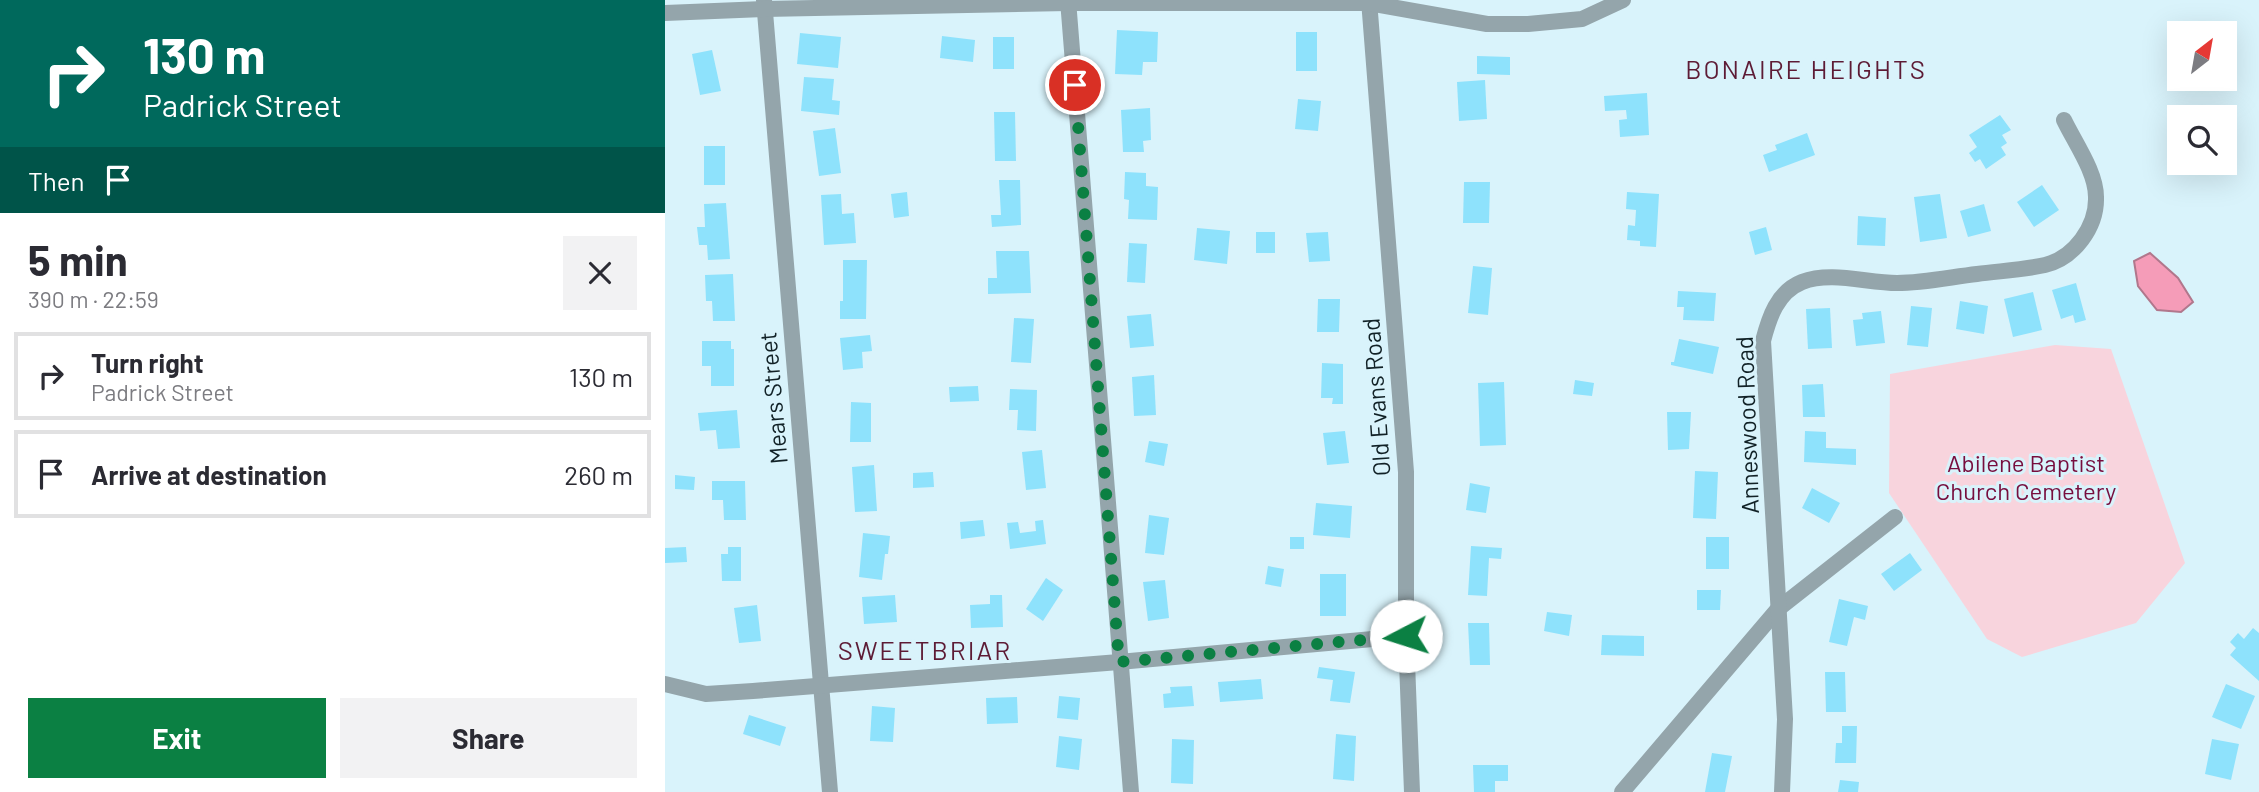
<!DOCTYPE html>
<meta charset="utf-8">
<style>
:root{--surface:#fff;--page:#f2f2f3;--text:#2b2b33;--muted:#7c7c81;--line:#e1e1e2;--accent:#0b8043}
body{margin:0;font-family:Barlow,sans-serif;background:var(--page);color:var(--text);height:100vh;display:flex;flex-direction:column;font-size:26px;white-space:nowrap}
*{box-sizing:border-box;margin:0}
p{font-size:23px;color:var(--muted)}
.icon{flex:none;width:38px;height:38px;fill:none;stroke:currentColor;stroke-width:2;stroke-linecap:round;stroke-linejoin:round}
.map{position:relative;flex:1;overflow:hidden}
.panel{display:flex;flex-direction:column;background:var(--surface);width:665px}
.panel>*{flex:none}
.guide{background:#00695c;color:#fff;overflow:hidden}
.needle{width:46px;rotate:31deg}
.fabs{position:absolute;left:1502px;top:21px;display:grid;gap:14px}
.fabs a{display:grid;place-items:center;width:70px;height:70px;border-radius:0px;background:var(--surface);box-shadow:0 7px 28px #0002;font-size:35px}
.pin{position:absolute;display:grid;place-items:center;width:60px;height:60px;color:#fff;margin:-30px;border:4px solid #fff;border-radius:50%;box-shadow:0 2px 7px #0007}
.me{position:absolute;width:77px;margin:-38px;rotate:265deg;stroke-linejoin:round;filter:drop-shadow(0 0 5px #0008)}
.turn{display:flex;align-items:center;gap:24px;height:147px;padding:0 28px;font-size:32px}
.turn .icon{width:91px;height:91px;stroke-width:2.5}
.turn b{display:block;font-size:49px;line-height:60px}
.then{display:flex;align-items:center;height:66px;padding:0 28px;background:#0003;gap:14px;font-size:26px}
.round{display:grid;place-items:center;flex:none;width:74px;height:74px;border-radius:0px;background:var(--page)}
.head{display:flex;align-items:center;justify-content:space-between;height:119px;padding:0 28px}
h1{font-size:42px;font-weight:700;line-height:52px}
.cta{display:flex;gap:14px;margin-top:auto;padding:14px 28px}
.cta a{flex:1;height:80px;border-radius:0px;background:var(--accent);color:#fff;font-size:28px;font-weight:700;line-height:80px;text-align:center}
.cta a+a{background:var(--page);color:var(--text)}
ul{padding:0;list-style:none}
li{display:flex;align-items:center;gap:21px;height:88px;margin:0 14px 10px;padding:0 14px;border:4px solid var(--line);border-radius:0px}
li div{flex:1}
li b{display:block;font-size:26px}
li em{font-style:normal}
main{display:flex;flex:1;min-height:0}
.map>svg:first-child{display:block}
.green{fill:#f8d4dd}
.water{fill:#f59cb8;stroke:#b1778c;stroke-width:2}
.building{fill:#8ee2fc}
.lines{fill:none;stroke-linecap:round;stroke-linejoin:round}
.minor{stroke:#94a5ab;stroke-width:16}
.route{stroke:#0b8043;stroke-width:12;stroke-dasharray:0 21.6}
.labels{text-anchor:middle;stroke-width:6;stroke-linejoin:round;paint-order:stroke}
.street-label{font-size:24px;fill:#112126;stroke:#d9f3fb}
.park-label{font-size:24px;fill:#770e3e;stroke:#d9f3fb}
.neighbourhood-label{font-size:26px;letter-spacing:2px;fill:#5d1b35;stroke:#d9f3fb}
</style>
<main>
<section class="panel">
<div class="guide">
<div class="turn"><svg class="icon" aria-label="right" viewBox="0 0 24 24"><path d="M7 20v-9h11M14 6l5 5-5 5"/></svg><div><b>130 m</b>Padrick Street</div></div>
<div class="then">Then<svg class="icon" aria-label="arrive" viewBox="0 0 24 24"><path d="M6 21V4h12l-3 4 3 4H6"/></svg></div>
</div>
<div class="head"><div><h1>5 min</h1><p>390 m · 22:59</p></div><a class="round"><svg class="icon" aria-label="close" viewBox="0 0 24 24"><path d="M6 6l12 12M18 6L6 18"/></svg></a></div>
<ul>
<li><svg class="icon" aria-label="right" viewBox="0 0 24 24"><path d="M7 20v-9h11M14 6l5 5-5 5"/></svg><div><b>Turn right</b><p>Padrick Street</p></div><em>130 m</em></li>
<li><svg class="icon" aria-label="arrive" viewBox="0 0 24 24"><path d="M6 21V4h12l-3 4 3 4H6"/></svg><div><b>Arrive at destination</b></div><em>260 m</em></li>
</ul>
<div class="cta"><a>Exit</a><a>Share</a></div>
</section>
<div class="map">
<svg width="1594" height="792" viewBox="0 0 1594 792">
<rect width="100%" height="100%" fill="#d9f3fb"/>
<polygon class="green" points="1390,345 1446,349 1520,563 1471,623 1357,657 1322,639 1224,493 1225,374"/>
<polygon class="water" points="1485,253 1513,278 1528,302 1516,312 1492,310 1473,286 1469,261"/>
<g class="building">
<polygon points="452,30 493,32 492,62 478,62 477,75 450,74"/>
<rect x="631" y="32" width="21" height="39"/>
<polygon points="135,33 176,37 173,68 132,64"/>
<polygon points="277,36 310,40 308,62 275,58"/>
<rect x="328" y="37" width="21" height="32"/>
<polygon points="47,50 56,91 35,95 27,54"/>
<polygon points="812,56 845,57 845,75 812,74"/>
<polygon points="139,77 169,79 167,100 175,101 174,115 136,111"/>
<polygon points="820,80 822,119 794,121 792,82"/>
<polygon points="982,93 984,135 955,137 954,120 962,119 961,110 940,111 939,96"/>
<polygon points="633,99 656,101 653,131 630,129"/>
<polygon points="485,108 486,140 478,141 479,152 458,152 456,110"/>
<polygon points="329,112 350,112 351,161 330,161"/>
<polygon points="1335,115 1346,130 1337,135 1342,143 1336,147 1341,155 1321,169 1315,159 1310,162 1304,153 1312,147 1304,135"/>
<polygon points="170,128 176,173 154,176 148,131"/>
<polygon points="1142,133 1150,155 1104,172 1098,155 1112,150 1110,145"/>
<rect x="39" y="146" width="21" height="39"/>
<polygon points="460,172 481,173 481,186 493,187 492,220 463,219 464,200 459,199"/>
<polygon points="334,180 355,180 356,225 327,227 326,215 336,215"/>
<polygon points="799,182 825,182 824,223 798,223"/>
<polygon points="1377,185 1394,210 1369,227 1352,202"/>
<polygon points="242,192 244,216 229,218 226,194"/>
<polygon points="962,192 994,194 991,247 975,246 975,241 962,240 963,225 970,226 971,210 961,209"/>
<polygon points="176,194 177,214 189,213 191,243 159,245 156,195"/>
<polygon points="1275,194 1282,238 1255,242 1249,197"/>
<polygon points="61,203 65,259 43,260 42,245 34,245 32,227 40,227 39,204"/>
<polygon points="1319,204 1326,231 1303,237 1295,211"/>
<polygon points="1193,216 1221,218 1220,246 1192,245"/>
<polygon points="1101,227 1107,250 1090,255 1084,232"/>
<polygon points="532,228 565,231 562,264 529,260"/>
<rect x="591" y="232" width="19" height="21"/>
<polygon points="663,232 665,261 644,262 641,233"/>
<polygon points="464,243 482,244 480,283 462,282"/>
<polygon points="331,251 364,251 366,293 323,294 323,278 332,278"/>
<polygon points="178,260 202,260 201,319 175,319 175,301 178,301"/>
<polygon points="808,266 827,268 823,315 803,313"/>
<polygon points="68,274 70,321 48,321 47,301 41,301 40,275"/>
<polygon points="1411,283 1421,320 1410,323 1408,315 1396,319 1387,290"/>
<polygon points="1013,291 1051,293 1049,321 1018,320 1019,307 1012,307"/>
<polygon points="1368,292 1377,330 1348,337 1339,299"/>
<polygon points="653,299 675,299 674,332 652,332"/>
<polygon points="1295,301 1323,306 1319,334 1291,329"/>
<polygon points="1246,306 1267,308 1263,347 1242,345"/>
<polygon points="1165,308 1167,348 1143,349 1141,309"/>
<polygon points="1216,311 1220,343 1191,346 1188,320 1198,319 1197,313"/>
<polygon points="486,314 489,346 465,348 462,316"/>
<polygon points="349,318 369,319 366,363 346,362"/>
<polygon points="205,335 207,351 197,352 198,368 178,370 175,338"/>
<polygon points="1014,339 1054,347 1048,374 1006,365 1006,362 1009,362"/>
<polygon points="37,341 66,341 66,349 69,349 69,386 46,386 46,366 37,366"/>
<polygon points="657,363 678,364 678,404 667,404 668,398 656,398"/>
<polygon points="489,375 491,415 469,416 467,377"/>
<polygon points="910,380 929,383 927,396 908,394"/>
<polygon points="839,382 841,445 815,446 813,383"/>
<polygon points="1158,384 1160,417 1138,417 1137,385"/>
<polygon points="313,386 314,401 285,402 284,387"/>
<polygon points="345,389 372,390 371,431 352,430 353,410 344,410"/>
<polygon points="186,402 206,403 206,442 185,442"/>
<polygon points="72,410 75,448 53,449 51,430 35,431 33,413"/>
<polygon points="1002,412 1026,412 1024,449 1003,450"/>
<polygon points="680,431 684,463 662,465 658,433"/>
<polygon points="1140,431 1161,432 1161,448 1191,449 1191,465 1139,462"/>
<polygon points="484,441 503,444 499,466 480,462"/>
<polygon points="377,450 381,488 361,490 357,452"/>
<polygon points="209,465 212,511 190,512 187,467"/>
<polygon points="1030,471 1053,472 1051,519 1028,518"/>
<polygon points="268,472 269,487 248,488 248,473"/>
<polygon points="10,475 30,477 29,490 10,489"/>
<polygon points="47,481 80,481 81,520 59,520 58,500 47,500"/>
<polygon points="805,483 825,487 821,513 801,510"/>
<polygon points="1147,488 1175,503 1164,523 1137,508"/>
<polygon points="651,503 687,506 685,538 648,535"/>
<polygon points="484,515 504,518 499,555 480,553"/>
<polygon points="318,520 320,536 296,539 295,522"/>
<polygon points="378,520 381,544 345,549 342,523 353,522 355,533 371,531 370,521"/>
<polygon points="198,533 225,536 223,554 220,554 217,580 194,577"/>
<rect x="625" y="537" width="14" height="12"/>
<rect x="1041" y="537" width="23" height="32"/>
<polygon points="806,546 837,548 836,559 824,558 822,596 803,595"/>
<polygon points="21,547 22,562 0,563 0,548"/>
<polygon points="63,547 76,547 76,581 57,581 56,554 63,554"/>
<polygon points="1245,553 1257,570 1229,591 1216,574"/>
<polygon points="603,566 619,569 616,587 600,584"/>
<rect x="655" y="574" width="26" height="42"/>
<polygon points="381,578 398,590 378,621 361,609"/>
<polygon points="500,580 504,618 483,621 478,582"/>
<polygon points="1032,590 1056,590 1055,610 1032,610"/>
<polygon points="230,595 232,622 199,624 197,597"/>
<polygon points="325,595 337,595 338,627 306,628 305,605 325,604"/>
<polygon points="1174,599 1203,606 1200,620 1189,617 1182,646 1164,642"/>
<polygon points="92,605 96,641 74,643 69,608"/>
<polygon points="882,612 907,615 904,636 879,631"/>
<polygon points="803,623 824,623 825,665 805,665"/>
<polygon points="1588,628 1594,633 1594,681 1565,655 1571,648 1565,642 1573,633 1579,639"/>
<polygon points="937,635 979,636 979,656 936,655"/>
<polygon points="654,667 690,672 685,703 665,701 668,680 652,678"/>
<polygon points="1160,672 1180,672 1181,712 1161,712"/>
<polygon points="596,679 598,699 555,702 553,682"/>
<polygon points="1561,684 1590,696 1576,729 1547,717"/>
<polygon points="527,686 529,706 499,708 498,694 506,693 505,687"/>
<polygon points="394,696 415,698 413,720 392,718"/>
<polygon points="352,697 353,723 322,724 321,698"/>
<polygon points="207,706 230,708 228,742 205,741"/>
<polygon points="84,715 121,727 115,746 78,734"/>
<polygon points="1177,726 1192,726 1191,763 1170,763 1171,743 1177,743"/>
<polygon points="671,734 691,736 689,781 668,779"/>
<polygon points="394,736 417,739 414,770 391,767"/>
<polygon points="507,739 529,740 528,784 506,783"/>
<polygon points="1547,739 1574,744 1566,780 1540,774"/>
<polygon points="1047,753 1067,756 1060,792 1040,792"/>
<polygon points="808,765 843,765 843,781 830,781 830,792 809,792"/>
<polygon points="1175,780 1194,782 1193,792 1173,792"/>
</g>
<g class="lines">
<g class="minor">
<polyline points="99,0 165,792"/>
<polyline points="403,0 466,792"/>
<polyline points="704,0 741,472 741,636 747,792"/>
<polyline points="0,13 99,9 403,3 704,3 822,24 863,24 917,19 958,0"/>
<polyline points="0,684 41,694 88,691 454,662 741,636"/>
<polyline points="957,792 1113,609 1230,517"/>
<path d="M1117,792L1120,719L1098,341C1104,318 1112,292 1137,282C1166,271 1202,283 1232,283C1259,283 1286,277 1312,274C1334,271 1358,270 1380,265C1409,258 1432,227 1431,197C1431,172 1410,143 1399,120"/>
</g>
</g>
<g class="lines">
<polyline class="route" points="410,85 454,662 741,636"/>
</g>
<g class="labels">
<g class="street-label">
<text transform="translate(712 397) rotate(-94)" y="8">Old Evans Road</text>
<text transform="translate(109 398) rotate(-95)" y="8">Mears Street</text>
<text transform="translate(1083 425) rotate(-92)" y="8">Anneswood Road</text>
</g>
<g class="park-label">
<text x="1361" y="472">Abilene Baptist<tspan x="1361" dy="28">Church Cemetery</tspan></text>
</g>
<g class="neighbourhood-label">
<text x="1141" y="79">BONAIRE HEIGHTS</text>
<text x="260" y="660">SWEETBRIAR</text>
</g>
</g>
</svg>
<div class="fabs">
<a><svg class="needle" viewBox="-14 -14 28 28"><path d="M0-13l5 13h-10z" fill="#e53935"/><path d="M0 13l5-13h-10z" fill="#7c7c81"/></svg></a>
<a><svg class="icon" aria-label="search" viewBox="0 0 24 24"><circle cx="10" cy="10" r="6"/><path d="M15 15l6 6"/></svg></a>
</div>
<div class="pin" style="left:410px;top:85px;background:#d93025"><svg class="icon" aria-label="arrive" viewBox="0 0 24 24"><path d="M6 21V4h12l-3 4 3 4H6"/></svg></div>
<svg class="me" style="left:741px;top:636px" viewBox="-20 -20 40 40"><circle r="19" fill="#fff"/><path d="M0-13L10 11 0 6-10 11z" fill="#0b8043"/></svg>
</div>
</main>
